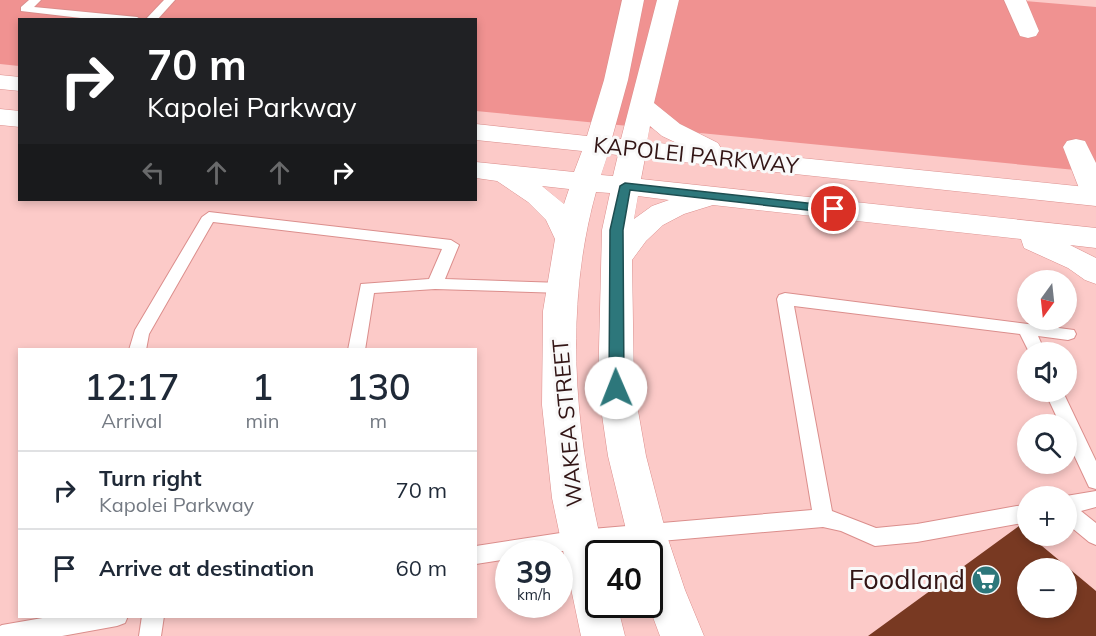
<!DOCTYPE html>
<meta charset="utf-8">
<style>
:root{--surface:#fff;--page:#f6f6f7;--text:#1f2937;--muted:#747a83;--line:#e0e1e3}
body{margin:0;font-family:Mulish,sans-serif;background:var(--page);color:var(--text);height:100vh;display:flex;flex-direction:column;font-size:22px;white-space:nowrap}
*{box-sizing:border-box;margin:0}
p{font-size:20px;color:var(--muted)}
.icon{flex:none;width:33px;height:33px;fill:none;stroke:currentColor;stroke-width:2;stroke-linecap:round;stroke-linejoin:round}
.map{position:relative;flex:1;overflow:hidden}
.side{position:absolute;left:18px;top:348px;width:459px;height:270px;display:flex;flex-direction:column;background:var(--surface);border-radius:0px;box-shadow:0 3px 9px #0003}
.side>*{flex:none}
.banner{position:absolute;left:18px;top:18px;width:459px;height:183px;border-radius:0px;box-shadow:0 3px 9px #0003;background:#202124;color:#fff;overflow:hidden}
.needle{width:39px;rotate:195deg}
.buttons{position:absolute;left:1017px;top:270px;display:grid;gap:12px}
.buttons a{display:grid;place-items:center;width:60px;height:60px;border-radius:50%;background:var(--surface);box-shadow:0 3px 9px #0003;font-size:30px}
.speed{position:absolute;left:495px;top:540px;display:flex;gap:12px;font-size:30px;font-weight:700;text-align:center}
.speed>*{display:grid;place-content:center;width:78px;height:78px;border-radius:50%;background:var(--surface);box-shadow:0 3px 9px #0003;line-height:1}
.speed small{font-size:15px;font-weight:400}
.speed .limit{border:3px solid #111;border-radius:9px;background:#fff;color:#111}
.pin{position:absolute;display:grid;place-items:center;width:51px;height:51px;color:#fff;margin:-26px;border:3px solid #fff;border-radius:50%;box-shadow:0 2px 6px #0007}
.me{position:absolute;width:66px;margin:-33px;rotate:359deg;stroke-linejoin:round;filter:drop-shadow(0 0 4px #0008)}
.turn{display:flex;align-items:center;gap:21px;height:126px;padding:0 30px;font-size:27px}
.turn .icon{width:78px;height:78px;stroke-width:2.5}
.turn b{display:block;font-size:42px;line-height:51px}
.lanes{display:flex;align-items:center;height:57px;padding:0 30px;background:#0003;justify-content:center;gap:30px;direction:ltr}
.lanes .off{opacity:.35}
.eta{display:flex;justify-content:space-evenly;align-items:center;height:102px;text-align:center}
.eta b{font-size:36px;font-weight:600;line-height:42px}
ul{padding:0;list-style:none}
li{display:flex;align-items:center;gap:18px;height:78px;padding:0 30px;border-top:2px solid var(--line)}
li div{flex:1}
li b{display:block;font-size:22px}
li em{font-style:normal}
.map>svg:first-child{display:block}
.green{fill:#f09291}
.building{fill:#783922;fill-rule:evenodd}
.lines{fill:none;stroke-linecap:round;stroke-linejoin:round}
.lane-casing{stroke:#db8e8c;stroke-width:2}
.street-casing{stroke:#db8e8c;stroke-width:1}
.secondary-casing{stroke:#db8e8c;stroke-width:1}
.lane{fill:#fff;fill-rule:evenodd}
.street{fill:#fff;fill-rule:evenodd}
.secondary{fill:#fff;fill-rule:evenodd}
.route{fill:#2d777b;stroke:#1d4d50;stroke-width:1.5}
.labels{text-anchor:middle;stroke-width:6;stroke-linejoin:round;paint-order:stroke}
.street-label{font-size:22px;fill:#321515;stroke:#f9f9f9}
.near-poi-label{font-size:27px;fill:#321515;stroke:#f9f9f9;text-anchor:end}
</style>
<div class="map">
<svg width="1096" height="636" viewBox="0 0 1096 636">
<rect width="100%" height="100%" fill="#fccac8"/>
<polygon class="green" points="0,0 1012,0 1096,7 1096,172 476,111 476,20 20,20 19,66 0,64"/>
<path class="building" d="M1019,526L1028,536H1030L1096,591V636H868ZM1028,568H1066V608H1028Z"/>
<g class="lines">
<g class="lane-casing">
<g id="lane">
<polygon points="29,0 41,0 34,7 137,17 142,20 98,20 21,11 21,7"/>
<polygon points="164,0 175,0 157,20 145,20"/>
<polygon points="209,212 451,240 459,245 445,279 562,283 568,284 570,288 568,292 562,293 435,289 374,293 365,350 348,350 361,284 429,279 442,249 213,222 149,334 146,350 129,350 135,330 202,217"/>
<polygon points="785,293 1074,330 1076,334 1074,338 1068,340 1038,336 1045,352 1029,352 1020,334 794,306 832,511 876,528 917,524 1028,504 1028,522 917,542 875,546 841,531 823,527 580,548 545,554 508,554 508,559 476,564 476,546 580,530 812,510 777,299 779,295"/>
<polygon points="1045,392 1063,392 1096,461 1096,489 1089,487 1066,438 1066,424 1060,424"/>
<polygon points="1096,491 1096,507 1081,511 1096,523 1096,545 1089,542 1066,523 1066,496"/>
<polygon points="54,616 128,616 125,623 117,626 62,636 0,636 0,626 2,625"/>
<polygon points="142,616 164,616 161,636 139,636"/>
</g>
</g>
<g class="street-casing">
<g id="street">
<polygon points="1004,0 1026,0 1039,31 1036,36 1028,38 1020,36"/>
<polygon points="1076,139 1085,141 1096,163 1096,205 1086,202 1082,196 1063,147 1067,141"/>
</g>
</g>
<g class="secondary-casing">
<g id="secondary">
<path d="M622,0H644L628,80L612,138L621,139L657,0H679L654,103L680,124L718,143L722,150L1096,188V206L645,158L641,179L1096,228V248L1070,245L1096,258V284L1085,280L1068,268L1024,248L1021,239L713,205L684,214L663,225L646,241L632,260L634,388L646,456L666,533L685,590L704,636H660L648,604L650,554H632L608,456L598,388L602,230L610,193L596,192C563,311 575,434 604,554H598V604H617L625,636H581L552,498L542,405L543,311L555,239L546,220L528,202L497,181L476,178V162L574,172L582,151L476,140V124L587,136L604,80ZM650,126L662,136L681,145L647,142ZM608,154L618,155L613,176L601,175ZM542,186L569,189L564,204ZM638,196L669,200L652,206L634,219Z"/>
<polygon points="0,75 20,77 20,91 0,89"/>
<polygon points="0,109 20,111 20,127 0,125"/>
</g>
</g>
<use href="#lane" class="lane"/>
<use href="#street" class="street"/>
<use href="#secondary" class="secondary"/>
</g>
<polygon class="route" points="625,183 834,206 840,209 834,213 630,190 623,230 624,388 621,392 611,392 609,388 610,230 620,186"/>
<defs>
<g id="supermarket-disc" transform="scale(1.5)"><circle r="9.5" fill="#2d777b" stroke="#f9f9f9"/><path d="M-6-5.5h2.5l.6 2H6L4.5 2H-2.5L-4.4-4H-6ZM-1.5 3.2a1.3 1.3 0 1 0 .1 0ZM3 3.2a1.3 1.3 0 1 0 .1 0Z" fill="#fff"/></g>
</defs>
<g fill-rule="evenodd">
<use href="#supermarket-disc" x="986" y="580"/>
</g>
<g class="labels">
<g class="street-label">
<text transform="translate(696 155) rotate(6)" y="8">KAPOLEI PARKWAY</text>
<text transform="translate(567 423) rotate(-95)" y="8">WAKEA STREET</text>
</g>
<g class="near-poi-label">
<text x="965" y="589">Foodland</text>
</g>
</g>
</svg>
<div class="buttons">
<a><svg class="needle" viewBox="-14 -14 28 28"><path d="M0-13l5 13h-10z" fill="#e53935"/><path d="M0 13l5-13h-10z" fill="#747a83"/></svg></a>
<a><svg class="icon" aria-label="sound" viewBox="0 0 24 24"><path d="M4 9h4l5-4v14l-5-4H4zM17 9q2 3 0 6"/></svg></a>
<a><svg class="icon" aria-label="search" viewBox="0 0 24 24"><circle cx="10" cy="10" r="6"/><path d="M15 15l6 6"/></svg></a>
<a>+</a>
<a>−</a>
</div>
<div class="speed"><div>39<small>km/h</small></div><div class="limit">40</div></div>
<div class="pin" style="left:834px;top:209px;background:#d93025"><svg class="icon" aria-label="arrive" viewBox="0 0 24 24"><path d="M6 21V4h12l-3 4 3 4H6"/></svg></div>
<svg class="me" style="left:616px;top:388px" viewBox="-20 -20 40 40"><circle r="19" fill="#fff"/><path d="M0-13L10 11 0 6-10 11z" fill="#2d777b"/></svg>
<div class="banner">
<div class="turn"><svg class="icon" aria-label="right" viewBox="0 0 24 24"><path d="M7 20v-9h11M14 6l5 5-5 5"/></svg><div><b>70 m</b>Kapolei Parkway</div></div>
<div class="lanes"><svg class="icon off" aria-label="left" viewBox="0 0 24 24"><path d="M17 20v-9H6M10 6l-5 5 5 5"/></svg><svg class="icon off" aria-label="ahead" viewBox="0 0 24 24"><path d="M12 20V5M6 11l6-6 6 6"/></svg><svg class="icon off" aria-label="ahead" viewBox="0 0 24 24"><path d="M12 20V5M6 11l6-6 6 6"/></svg><svg class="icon" aria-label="right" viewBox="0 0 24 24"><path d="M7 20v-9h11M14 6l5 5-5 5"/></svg></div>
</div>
<section class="side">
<div class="eta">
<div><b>12:17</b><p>Arrival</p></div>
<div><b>1</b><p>min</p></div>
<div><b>130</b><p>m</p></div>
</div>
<ul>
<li><svg class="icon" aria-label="right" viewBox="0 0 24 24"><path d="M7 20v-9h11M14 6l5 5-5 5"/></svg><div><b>Turn right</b><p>Kapolei Parkway</p></div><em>70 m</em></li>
<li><svg class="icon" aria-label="arrive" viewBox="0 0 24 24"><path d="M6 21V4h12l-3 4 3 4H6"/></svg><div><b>Arrive at destination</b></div><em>60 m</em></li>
</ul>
</section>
</div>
